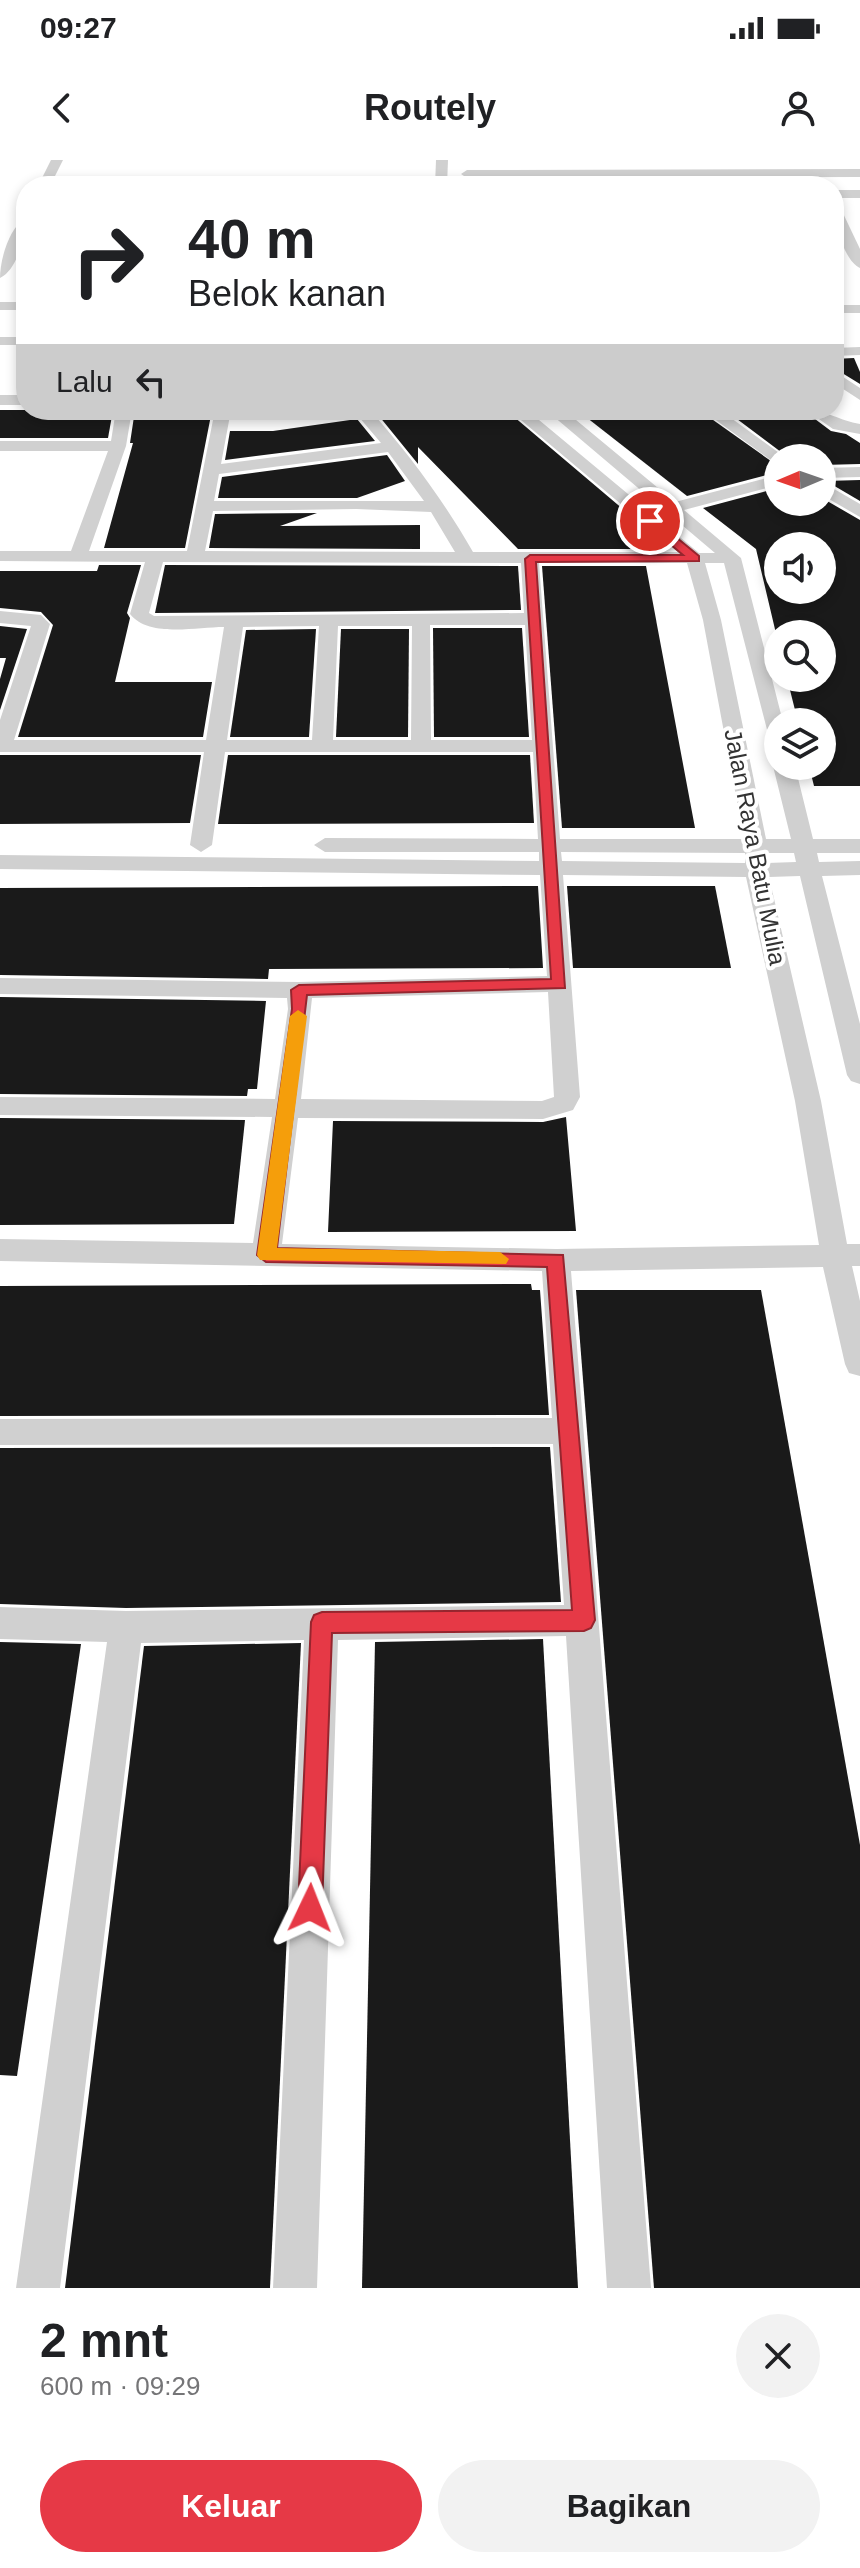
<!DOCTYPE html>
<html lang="id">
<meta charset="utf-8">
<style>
:root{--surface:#fff;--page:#f2f2f2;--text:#202124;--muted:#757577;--accent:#e63946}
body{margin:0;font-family:Arial,sans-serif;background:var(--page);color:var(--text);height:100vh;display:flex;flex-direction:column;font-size:30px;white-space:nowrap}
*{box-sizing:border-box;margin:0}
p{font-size:26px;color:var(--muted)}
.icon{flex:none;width:44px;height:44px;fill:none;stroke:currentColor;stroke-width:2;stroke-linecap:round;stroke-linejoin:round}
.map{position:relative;height:2128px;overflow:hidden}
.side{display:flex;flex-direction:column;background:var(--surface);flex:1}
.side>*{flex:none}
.hud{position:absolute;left:16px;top:16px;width:828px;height:244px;border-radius:32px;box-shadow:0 4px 12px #0003;background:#fff;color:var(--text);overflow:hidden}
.needle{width:52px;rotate:268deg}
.tools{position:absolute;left:764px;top:284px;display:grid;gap:16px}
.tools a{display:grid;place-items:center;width:72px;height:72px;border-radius:50%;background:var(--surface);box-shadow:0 4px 12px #0003;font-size:40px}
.pin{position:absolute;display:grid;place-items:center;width:68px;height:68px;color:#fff;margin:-34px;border:4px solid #fff;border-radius:50%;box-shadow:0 2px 8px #0007}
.me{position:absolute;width:88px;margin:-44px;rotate:2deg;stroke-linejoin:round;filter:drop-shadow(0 0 6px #0008)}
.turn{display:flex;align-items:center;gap:28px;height:168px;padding:0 40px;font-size:36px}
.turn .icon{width:104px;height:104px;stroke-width:2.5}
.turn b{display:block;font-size:56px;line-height:68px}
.then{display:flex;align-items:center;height:76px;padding:0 40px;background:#0003;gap:16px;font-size:30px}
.round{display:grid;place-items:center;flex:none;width:84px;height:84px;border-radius:42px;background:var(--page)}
.headline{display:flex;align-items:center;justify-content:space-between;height:136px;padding:0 40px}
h1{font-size:48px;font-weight:700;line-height:60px}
.button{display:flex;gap:16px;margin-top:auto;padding:16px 40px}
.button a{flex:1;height:92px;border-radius:48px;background:var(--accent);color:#fff;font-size:32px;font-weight:700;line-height:92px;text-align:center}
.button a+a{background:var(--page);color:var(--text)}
.status{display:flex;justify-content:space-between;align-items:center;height:56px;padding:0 40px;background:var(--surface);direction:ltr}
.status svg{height:22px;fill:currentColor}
header{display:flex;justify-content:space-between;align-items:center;height:104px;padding:0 40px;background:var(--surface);font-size:36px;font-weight:700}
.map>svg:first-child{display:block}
.building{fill:#1a1a1a;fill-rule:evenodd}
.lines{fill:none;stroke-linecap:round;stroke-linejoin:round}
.street{fill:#d0d0d0;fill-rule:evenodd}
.route{fill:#e63946;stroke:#96252e;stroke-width:2}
.slow{fill:#f59e0b}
.labels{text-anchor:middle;stroke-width:8;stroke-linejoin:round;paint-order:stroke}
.street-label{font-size:24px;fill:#333;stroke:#fff}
</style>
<div class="status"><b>09:27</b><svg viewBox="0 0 49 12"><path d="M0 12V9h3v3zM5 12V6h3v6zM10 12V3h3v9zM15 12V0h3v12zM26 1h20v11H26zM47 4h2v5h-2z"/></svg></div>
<header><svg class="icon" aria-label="back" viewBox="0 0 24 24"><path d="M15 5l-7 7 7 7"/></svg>Routely<svg class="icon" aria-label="person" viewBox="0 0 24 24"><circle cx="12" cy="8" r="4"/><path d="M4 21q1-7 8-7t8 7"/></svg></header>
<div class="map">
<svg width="860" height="2128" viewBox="0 0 860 2128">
<rect width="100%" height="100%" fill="#fff"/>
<g class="building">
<polygon points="854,198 860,212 860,224 834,208 834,199"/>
<polygon points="0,250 113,250 108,278 0,278"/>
<polygon points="135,250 212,250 185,388 104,388 133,283 130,283"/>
<polygon points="382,250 506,250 637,361 642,389 518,389 418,287 418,304 379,256 387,255"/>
<polygon points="577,250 699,250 778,306 778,312 687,336"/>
<polygon points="725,250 803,250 831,271 846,274 860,283 860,304 822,305 822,298 789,298"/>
<polygon points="357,259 375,281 225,300 230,271 273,271"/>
<polygon points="387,295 405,321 357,338 218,338 222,317"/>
<polygon points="860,320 860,341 826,321"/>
<path d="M778,328V342H822V338L860,360V626H814L809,606H822V562H798L787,518H822V474H778V482L756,389L703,348ZM778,386H822V430H778Z"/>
<polygon points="317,353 280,366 420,365 420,389 209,388 215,354"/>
<polygon points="99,405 141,405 127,453 130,458 115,522 212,522 203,577 18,577 53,465 41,452 0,448 0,411 97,411"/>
<polygon points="165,405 518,406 521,450 155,453"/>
<polygon points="542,406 646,406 695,668 562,668"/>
<polygon points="0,466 27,469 0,550 0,519 6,498 0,498"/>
<polygon points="433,468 522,468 529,577 434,577"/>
<polygon points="316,469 309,577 230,577 246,470"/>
<polygon points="341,469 409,469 408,577 336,577"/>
<polygon points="0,595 201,595 190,663 0,664"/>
<polygon points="228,595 530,595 534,663 218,664"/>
<polygon points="538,726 543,808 269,809 268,819 0,815 0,728"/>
<polygon points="567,726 715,726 731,808 573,808"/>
<polygon points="0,837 266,841 257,929 248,929 247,936 0,934"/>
<polygon points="566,957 576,1071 328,1072 333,961 543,962"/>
<polygon points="0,958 245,960 234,1064 0,1065"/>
<polygon points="531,1124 532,1130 540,1130 549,1255 0,1256 0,1126"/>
<polygon points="576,1130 761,1130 860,1685 860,2128 654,2128"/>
<polygon points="550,1287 561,1442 126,1448 0,1444 0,1288"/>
<polygon points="543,1479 578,2128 362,2128 375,1482"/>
<polygon points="0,1482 81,1484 17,1916 0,1915"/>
<polygon points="301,1483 270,2128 65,2128 144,1486"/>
</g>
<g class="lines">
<g class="street">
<polygon points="51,0 63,0 50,26 38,26"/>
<polygon points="436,0 448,0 447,26 435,26"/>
<polygon points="860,9 860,17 467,18 461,14 467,10"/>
<rect x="834" y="30" width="26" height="8"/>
<path d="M834,43L840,47L860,89V108C843,100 834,61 834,43Z"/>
<path d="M26,58C26,76 17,110 0,118C0,100 9,67 26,58Z"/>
<rect x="0" y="142" width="26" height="8"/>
<rect x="834" y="145" width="26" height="8"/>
<rect x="0" y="177" width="26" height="8"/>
<polygon points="860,187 860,195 834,196 834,188"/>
<polygon points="834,211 860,228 860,240 834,223"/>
<rect x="0" y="235" width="26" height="10"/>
<path d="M116,250H132L126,286L89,391H187L215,250H231L221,304L381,283L353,250H370C410,295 443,340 473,392H678L509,250H527L699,393H715L546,250H564L675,342L778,315V325L684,350L741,398L783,562H778V587L771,585L724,403H705L721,460L766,679H791L773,606L778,601V606H795L813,679H860V693H817L819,702L860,701V715L822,716L860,864V924L851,921L847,915L800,716L769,717L821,941L847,1084H860V1106H852L860,1141V1216L849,1213L845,1204L823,1107L571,1111L651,2128H607L566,1476L338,1480L317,2128H273L304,1480L141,1483L60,2128H16L107,1482L0,1479V1447L126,1451L564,1445L553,1284L0,1285V1259L552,1258L542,1111L0,1101V1079L253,1083L272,957L0,955V937L275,939L288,849L287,838L0,834V818L299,822L547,816L540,715L0,709V695L539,701V692H325L314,685L325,678L538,679L533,592H225L212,685L201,692L190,685L204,592H0V560L31,466L0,463V451L41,455L50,464L14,580H206L224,467C196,467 149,478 130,454L145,402L0,401V391H71L108,291H0V281H111ZM388,292L424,341H214L219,314ZM356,349L431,352L455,392L205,391L213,351ZM163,402L521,403L524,453L154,456L149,453ZM539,403H687L703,460L744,679H560ZM430,465H525L532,580H431ZM319,466L312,580H227L243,467ZM338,466H412L411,580H333ZM561,692L745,693V703L562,701ZM767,693H794L796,702L767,703ZM563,715L746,717L795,941L819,1085L556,1089L282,1084L298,958L543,959L573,950L580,937ZM548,832L554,937L542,941L301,939L312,838Z"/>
<polygon points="702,250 720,250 786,298 778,298 778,303 772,301"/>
<path d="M806,250C827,250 840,261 860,264V274L833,269Z"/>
<polygon points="860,307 860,317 822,318 822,308"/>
<polygon points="822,322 860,344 860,357 822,335"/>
</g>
</g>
<polygon class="route" points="646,359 654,359 699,396 699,401 536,402 565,828 307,835 277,1088 563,1095 595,1460 591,1468 584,1471 332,1473 322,1748 319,1756 310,1760 301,1756 298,1748 311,1462 314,1455 322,1452 572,1450 547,1107 266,1102 257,1095 292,849 291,830 299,825 551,819 525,399 530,395 683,395 646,364"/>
<polygon class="slow" points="298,850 307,856 277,1088 500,1092 509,1099 506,1104 260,1100 257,1095 290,856"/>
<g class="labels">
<g class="street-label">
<text transform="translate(755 687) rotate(79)" y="8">Jalan Raya Batu Mulia</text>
</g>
</g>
</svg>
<div class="tools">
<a><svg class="needle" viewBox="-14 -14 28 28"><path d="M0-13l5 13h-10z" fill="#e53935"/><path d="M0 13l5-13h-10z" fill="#757577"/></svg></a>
<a><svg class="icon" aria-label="sound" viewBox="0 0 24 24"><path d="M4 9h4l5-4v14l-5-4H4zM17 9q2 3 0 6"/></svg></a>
<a><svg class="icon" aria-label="search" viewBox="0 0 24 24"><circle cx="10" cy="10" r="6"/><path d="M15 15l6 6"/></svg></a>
<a><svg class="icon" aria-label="layers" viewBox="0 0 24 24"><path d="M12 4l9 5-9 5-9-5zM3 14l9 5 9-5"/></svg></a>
</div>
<div class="pin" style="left:650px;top:361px;background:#d93025"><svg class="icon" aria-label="arrive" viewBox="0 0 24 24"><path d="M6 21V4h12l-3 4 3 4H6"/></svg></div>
<svg class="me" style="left:310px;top:1748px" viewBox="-20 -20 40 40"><path d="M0-17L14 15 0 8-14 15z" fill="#e63946" stroke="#fff" stroke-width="4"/></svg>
<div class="hud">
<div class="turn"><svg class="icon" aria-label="right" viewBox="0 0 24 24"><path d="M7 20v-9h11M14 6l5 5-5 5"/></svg><div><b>40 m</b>Belok kanan</div></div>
<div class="then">Lalu<svg class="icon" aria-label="left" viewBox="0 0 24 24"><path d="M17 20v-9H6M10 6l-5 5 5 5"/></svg></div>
</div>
</div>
<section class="side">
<div class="headline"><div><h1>2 mnt</h1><p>600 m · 09:29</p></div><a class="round"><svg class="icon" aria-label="close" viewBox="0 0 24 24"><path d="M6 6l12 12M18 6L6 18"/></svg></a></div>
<div class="button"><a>Keluar</a><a>Bagikan</a></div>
</section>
